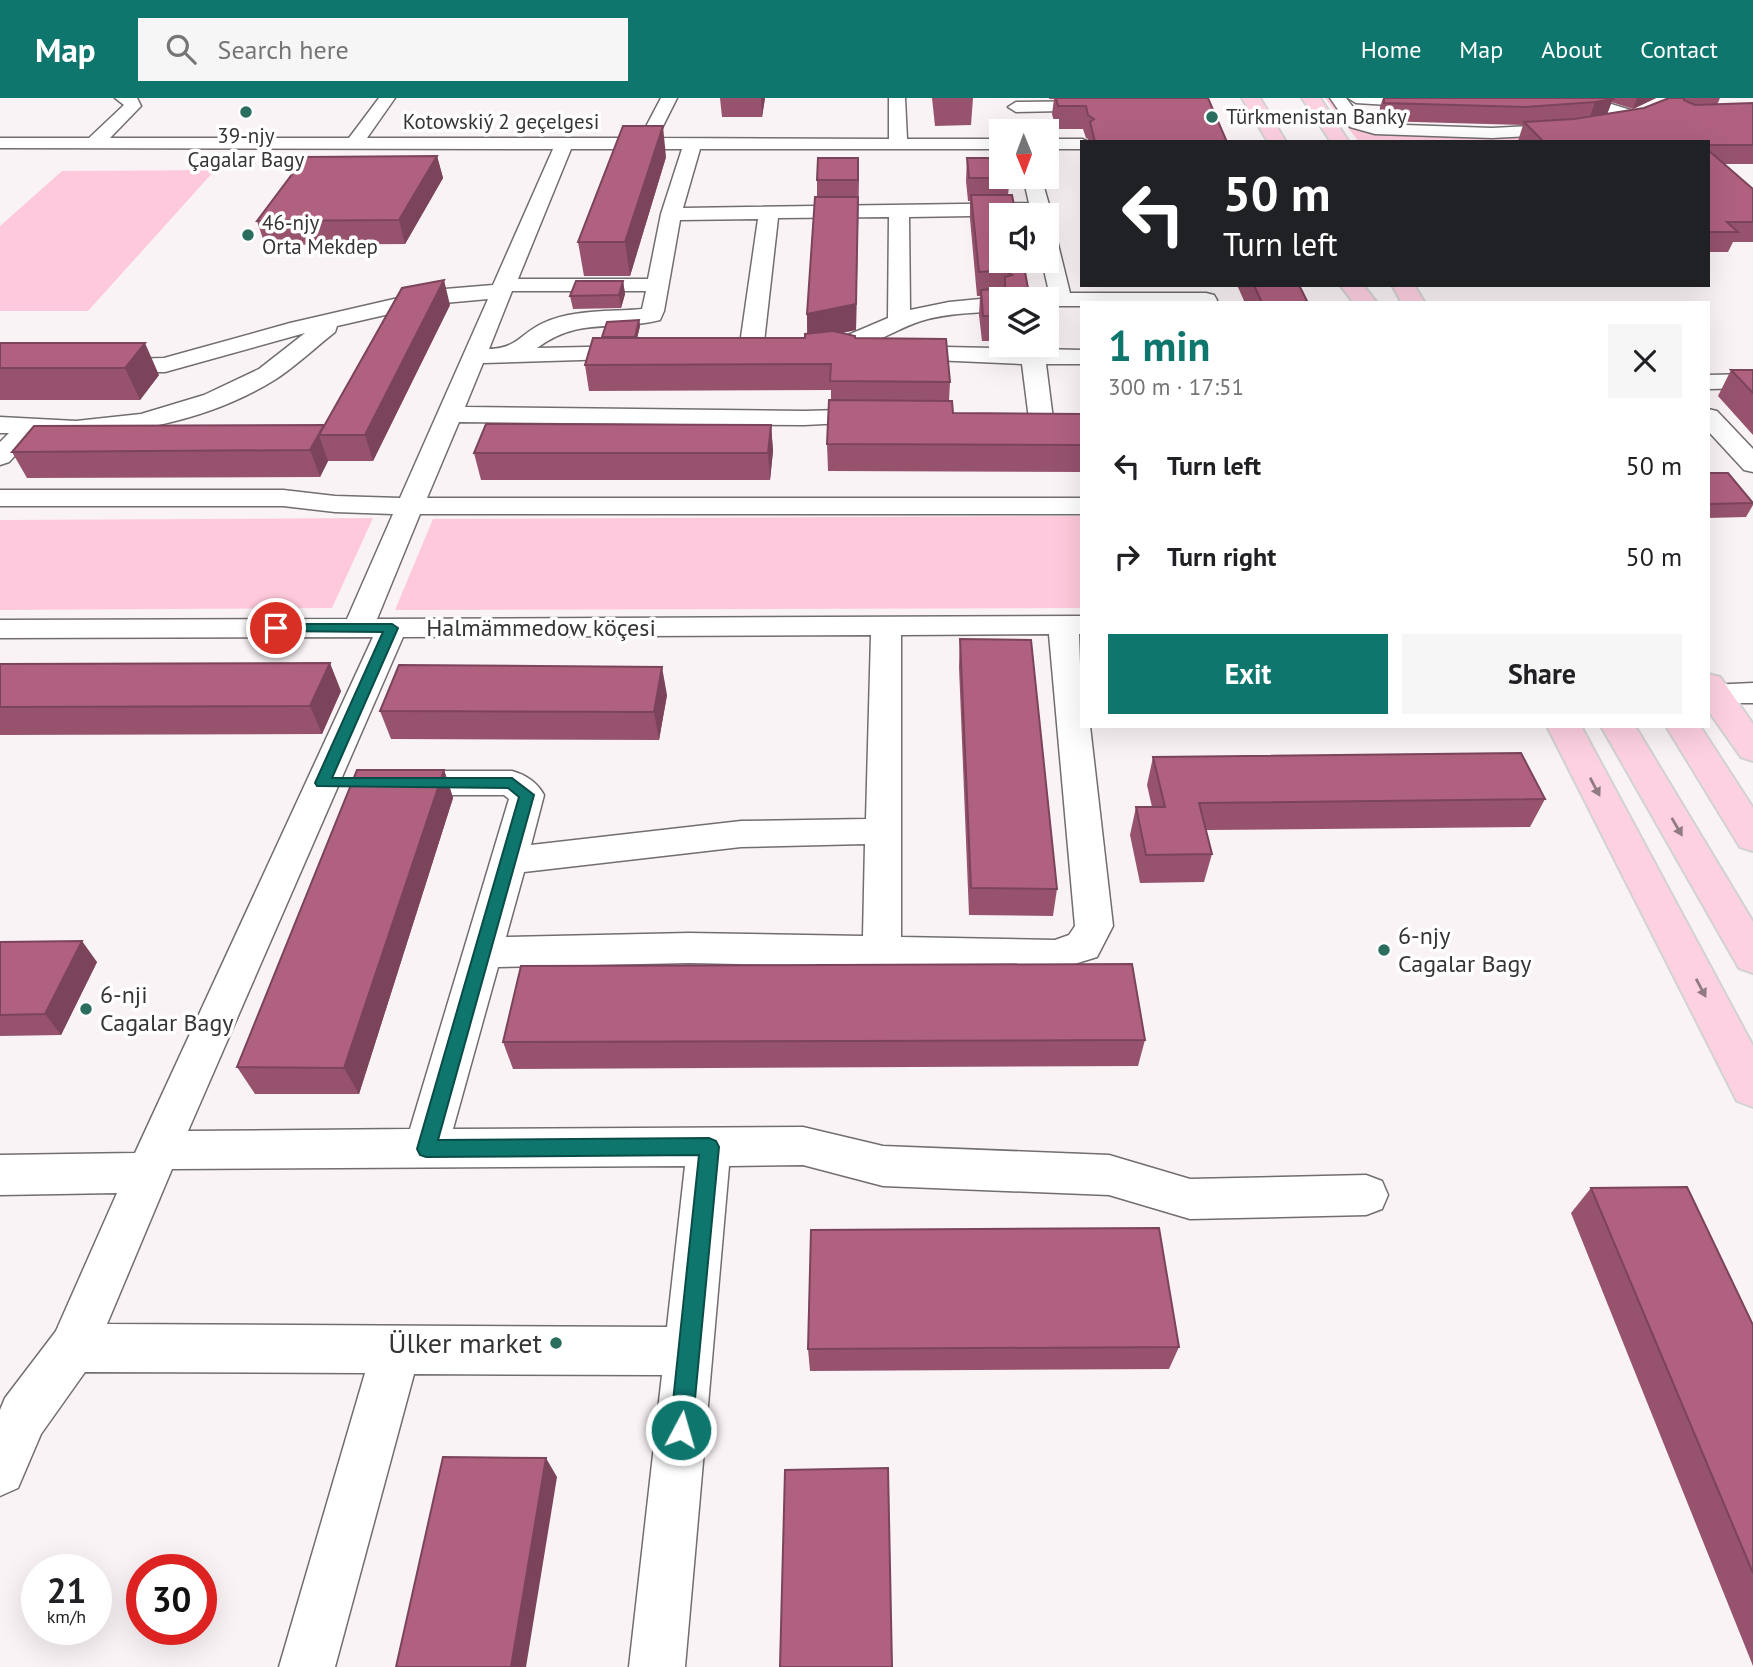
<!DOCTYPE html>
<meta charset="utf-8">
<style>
:root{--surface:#fff;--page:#f6f6f6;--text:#202124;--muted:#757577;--accent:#0f766e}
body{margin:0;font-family:"PT Sans",sans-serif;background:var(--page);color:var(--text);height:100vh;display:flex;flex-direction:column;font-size:26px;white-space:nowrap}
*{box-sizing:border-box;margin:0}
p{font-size:23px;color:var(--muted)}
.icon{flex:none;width:38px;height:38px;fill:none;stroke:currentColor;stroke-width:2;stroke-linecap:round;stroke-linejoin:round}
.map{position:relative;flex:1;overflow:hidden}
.panel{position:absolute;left:1080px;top:203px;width:630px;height:427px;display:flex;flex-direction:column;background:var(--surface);border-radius:0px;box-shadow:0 7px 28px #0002}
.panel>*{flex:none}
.top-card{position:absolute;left:1080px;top:42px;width:630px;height:147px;border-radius:0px;box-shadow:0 7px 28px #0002;background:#202124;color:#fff;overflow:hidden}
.needle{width:46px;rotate:179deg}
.buttons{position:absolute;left:989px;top:21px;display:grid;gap:14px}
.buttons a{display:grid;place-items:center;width:70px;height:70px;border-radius:0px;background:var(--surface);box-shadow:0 7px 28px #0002;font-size:35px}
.speed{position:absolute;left:21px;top:1456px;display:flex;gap:14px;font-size:35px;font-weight:700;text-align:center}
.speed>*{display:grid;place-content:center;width:91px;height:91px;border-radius:50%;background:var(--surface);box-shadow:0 7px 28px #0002;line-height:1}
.speed small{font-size:18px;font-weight:400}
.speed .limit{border:10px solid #d22;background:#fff;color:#111}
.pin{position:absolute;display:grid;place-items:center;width:60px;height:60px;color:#fff;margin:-30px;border:4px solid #fff;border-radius:50%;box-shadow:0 2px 7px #0007}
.me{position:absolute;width:77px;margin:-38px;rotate:6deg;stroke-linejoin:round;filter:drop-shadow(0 0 5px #0008)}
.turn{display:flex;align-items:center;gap:24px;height:147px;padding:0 28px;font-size:32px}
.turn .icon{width:91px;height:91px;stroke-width:2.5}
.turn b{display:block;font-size:49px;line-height:60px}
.round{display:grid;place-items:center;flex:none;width:74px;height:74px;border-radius:0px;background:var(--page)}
.overview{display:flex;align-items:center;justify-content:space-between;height:119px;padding:0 28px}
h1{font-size:42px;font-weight:800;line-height:52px;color:var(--accent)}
.action{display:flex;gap:14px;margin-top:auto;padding:14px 28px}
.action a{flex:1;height:80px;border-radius:0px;background:var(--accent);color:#fff;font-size:28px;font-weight:800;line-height:80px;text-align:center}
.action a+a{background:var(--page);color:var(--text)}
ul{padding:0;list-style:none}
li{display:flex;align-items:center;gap:21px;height:91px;padding:0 28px}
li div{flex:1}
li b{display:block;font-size:26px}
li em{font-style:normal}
header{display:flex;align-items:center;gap:42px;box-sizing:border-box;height:98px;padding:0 35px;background:var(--accent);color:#fff}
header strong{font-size:33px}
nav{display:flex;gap:38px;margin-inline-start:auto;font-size:24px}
.search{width:490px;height:63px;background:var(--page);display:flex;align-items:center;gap:18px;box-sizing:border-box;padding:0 24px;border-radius:0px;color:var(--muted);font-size:26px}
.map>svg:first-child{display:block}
.green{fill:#fec9dc}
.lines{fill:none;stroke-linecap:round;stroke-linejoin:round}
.minor-casing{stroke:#726d6f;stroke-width:3}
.major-casing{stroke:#d3d2d3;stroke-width:4}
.minor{fill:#fff;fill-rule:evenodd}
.major{fill:#fed1e2;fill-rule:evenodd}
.wall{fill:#97536e}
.shaded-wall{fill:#7b445a}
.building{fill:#b06180;stroke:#7b445a;stroke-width:2}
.oneway{fill:#917b83}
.route{fill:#0f766e;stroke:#0a4d48;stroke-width:2}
.poi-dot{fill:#2b6d5e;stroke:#fff;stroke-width:2.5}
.labels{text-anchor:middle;stroke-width:7;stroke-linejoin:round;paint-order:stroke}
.far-poi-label{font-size:21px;fill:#373435;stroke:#fff;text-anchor:start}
.far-street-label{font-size:21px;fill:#373435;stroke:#fff}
.street-label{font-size:24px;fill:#373435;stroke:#fff}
.poi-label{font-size:24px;fill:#373435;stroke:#fff;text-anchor:start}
.near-poi-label{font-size:28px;fill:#373435;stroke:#fff;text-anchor:end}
</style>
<header>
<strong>Map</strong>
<div class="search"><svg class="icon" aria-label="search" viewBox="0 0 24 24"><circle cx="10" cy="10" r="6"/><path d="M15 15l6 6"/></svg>Search here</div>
<nav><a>Home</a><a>Map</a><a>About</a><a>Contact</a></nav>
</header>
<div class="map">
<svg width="1753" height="1569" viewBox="0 0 1753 1569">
<rect width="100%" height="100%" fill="#f9f3f5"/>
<g class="green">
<polygon points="1325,0 1333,0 1350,24 1504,38 1753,42 1359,44"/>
<polygon points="215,72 88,213 0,213 0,128 62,73"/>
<polygon points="1081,418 1081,510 395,512 433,421"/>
<polygon points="373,420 332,510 0,512 0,422"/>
</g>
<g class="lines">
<g class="minor-casing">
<g id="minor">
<path d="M115,0H137L141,8L110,40H349L379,0H395L367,40H640L661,0H677L657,40L889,41V0H905L907,41H1001V51H700L683,110L1029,105L1023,79H1041L1052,117L1049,121L1046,122V117H1032L909,119L910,212L949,204L1001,199L1008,201H1001V213C975,215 946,215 921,223C886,234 847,266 809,257L805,252L809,247L841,240L888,220L889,119L778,120L763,253L759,258H743L739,253L758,121L680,122L664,213L660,222C612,234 581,218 537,250L637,248L645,250L649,255L645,260L483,265L465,309L804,313L877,311L886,313L889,318L886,323L804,327L459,324L427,400H1082V416H420L377,521L1082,518V536H1079L1082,628H1090L1113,828L1097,859L1055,872L689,865L498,869L453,1031L803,1029L883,1048L1109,1057L1190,1081L1366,1077L1382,1083L1388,1097L1382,1111L1366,1117L1190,1121L1109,1097L883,1088L803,1067L729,1068L685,1569H629L662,1277L414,1276L335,1569H279L365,1275L85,1274L41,1336L18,1390L0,1398V1312L5,1300L56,1233L117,1095L0,1097V1057L135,1055L373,539L0,540V522L347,521L393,416L335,414L283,408H0V392H283L335,398L400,400L488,201L433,206L337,228L335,234C316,249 296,268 276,281C208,324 114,342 36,335L9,364L0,367V344L9,335H0V319L76,323L141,316L204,297L259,271L305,235L165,274H105L97,272L93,267L97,262L164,260L290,225L433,192L493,187L553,51L0,50V40H89L124,7ZM571,51H682L661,116L648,181H518ZM512,193H646L642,211C610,214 571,211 541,226C518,238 517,250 489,251ZM1049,536L1075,828L1069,837L1055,842L901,839V537ZM871,537L866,721L741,723L531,747L544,697C537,684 526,677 512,673H400L388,677L383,685L388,693L400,697H504L509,701L410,1031L188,1033L403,539ZM865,746L863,838L689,835L506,839L524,774L741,749ZM685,1068L667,1229L107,1226L172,1071Z"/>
<polygon points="1330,0 1346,0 1362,21 1376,26 1492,30 1572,26 1581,31 1572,36 1492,40 1375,36 1350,29"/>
<polygon points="1348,0 1539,0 1531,5 1453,11 1356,5"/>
<polygon points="1567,0 1592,0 1640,15 1643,19 1640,23 1628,23 1569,4"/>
<polygon points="1103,3 1109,4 1111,8 1109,12 1016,14 1008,9 1016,4"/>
<polygon points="1046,41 1082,41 1089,44 1082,44 1082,51 1046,51"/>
<polygon points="1046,132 1056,138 1070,195 1206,195 1214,197 1217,202 1215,205 1082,205 1082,208 1046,208 1046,201 1035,201 1038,196 1049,194 1042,163 1046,163"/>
<polygon points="896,248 1082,252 1082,266 1046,266 1053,321 1050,326 1041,328 1032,326 1029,321 1022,266 888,260 884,255 888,250"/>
<polygon points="1753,276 1753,290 1708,291 1708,277"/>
<polygon points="1708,311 1717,313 1753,351 1753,374 1744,372 1708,333"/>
<polygon points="1753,585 1753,605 1708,605 1708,587"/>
</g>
</g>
<g class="major-casing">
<g id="major">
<polygon points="1242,0 1260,0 1286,44 1268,44"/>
<polygon points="1302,0 1320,0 1349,44 1331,44"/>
<polygon points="1340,187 1363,187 1377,205 1354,205"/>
<polygon points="1392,187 1414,187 1425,205 1402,205"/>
<polygon points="1708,576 1720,579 1753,626 1753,663 1741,659 1708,612"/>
<polygon points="1547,628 1581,628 1753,948 1753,1009 1737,1003"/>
<polygon points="1601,628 1635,628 1753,824 1753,875 1739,870"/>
<polygon points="1666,628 1700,628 1753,710 1753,753 1740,749"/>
</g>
</g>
<use href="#minor" class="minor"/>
<use href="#major" class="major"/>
</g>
<g class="wall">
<polygon points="720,0 765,0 762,19 722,19"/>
<polygon points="932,0 973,0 971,27 935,28"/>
<polygon points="1049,0 1208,0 1227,44 1088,44 1088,41 1086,40 1083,31 1056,31 1052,16 1054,1 1049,1"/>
<polygon points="1383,0 1656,0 1633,11 1611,4 1607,16 1644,10 1669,0 1720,0 1717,7 1753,5 1753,66 1724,66 1753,91 1753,144 1733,144 1728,154 1708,154 1708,44 1519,44 1518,43 1523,27 1379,23 1380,9"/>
<polygon points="437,58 443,80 405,146 265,147 257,123"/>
<polygon points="666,59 630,178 584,178 578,144"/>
<polygon points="818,60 859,83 856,232 841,235 855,240 950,284 949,303 953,315 1082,316 1082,374 828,373 827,346 831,302 831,292 589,293 585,267 602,240 639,222 640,228 637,240 805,240 807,236 807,216 817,99 817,82"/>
<polygon points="967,60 1010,79 1008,97 1023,163 1001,201 1001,243 982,243 979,217 980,198 977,198 970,121 970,103 968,103 966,83"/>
<polygon points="623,183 625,196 621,210 573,211 570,198"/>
<polygon points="1237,187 1299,187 1308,205 1245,205"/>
<polygon points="450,207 373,363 328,363 320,379 27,380 12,354 324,327"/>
<polygon points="0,245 159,277 140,302 0,302"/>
<polygon points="1731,272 1753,272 1753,337 1718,298"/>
<polygon points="771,327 773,353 770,382 481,382 474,355"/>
<polygon points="1708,375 1753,404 1753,407 1746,419 1708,420"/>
<polygon points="960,541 1057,791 1053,818 969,817 959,569"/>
<polygon points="0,566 341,593 322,636 0,637"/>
<polygon points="667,597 659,642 391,641 380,613"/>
<polygon points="1153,659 1545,701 1530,729 1206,732 1212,756 1204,784 1140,785 1130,737 1136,709 1152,709 1147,687"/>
<polygon points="444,672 453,700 359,996 255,996 237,969"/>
<polygon points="0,844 97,864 61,937 0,938"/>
<polygon points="1145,942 1138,968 513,971 503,944"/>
<polygon points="1591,1090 1753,1227 1753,1568 1571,1115"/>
<polygon points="1179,1249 1169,1271 810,1273 808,1251"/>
</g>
<g class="shaded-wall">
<polygon points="761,0 765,0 762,19"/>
<polygon points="1637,0 1656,0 1633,11"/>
<polygon points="1613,1 1606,19 1589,22 1595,4"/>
<polygon points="663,28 666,59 630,178 625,144"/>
<polygon points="437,58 443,80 405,146 399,122"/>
<polygon points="858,99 856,232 808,242 807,216"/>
<polygon points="444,182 450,207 373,363 365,337"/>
<polygon points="623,183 625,196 621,210 619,197"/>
<polygon points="639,222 640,228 636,245 635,239"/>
<polygon points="145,245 159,277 140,302 125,270"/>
<polygon points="324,327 319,337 328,363 320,379 310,352"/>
<polygon points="771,327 773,353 770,382 768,355"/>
<polygon points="330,565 341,593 322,636 310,608"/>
<polygon points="662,569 667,597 659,642 654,614"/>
<polygon points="444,672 453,700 359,996 344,970"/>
<polygon points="82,843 97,864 61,937 45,916"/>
<polygon points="546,1360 557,1379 526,1569 511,1569"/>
</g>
<g class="building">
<polygon points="1056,0 1208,0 1227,44 1095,44 1090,24 1094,21 1088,17 1086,8 1058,8"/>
<polygon points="1384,0 1611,0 1613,1 1595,4 1526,9 1384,5"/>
<polygon points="1669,0 1684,0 1684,2 1695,7 1753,5 1753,47 1708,47 1708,44 1544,44 1524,24 1574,21 1644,10"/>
<polygon points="623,28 663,28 625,144 578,144"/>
<polygon points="1708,52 1753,91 1753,124 1727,124 1738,134 1708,134"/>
<polygon points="437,58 399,122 257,123 305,59"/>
<polygon points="818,60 858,60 858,82 817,82"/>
<polygon points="967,60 1001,60 1001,79 1010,79 1010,80 969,80"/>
<polygon points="971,97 1012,97 1016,117 1001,117 1001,163 1023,163 1030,201 1001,201 1001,218 983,218 981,192 1005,190 1005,179 1012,177 1003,172 979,174"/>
<polygon points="815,99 858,99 856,206 807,216"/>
<polygon points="444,182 365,337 319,337 402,190"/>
<polygon points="576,183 623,183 619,197 570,198"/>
<polygon points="1254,187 1299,187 1308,205 1262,205"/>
<polygon points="639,222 635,239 602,239 607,224"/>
<polygon points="833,233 855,238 855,240 946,241 950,284 830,283 831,266 585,267 593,240 805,240 805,236"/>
<polygon points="0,245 145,245 125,270 0,270"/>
<polygon points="1731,272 1753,272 1753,295"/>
<polygon points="829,302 952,303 953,315 1082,316 1082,347 827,346"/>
<polygon points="486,326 771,327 768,355 474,355"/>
<polygon points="324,327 310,352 12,354 34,328"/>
<polygon points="1708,375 1728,375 1753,405 1708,406"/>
<polygon points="960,541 1031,542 1057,791 971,790"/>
<polygon points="330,565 310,608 0,609 0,566"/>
<polygon points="399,567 662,569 654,614 380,613"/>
<polygon points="1521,655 1545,701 1199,705 1212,756 1146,757 1136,709 1165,709 1153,659"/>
<polygon points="357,672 444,672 344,970 237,969"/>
<polygon points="82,843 45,916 0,917 0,844"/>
<polygon points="1132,866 1145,942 503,944 521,868"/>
<polygon points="1687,1089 1753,1227 1753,1475 1591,1090"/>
<polygon points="1159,1130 1179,1249 808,1251 811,1132"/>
<polygon points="443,1359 546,1360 511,1569 396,1569"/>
<polygon points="888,1370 892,1569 780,1569 785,1372"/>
</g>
<defs><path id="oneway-solid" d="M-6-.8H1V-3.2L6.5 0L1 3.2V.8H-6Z" transform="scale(1.75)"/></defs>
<g class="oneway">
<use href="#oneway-solid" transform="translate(1595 689) rotate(62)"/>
<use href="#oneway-solid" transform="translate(1677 729) rotate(60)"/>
<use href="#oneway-solid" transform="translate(1701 890) rotate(62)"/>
</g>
<polygon class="route" points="276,526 392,526 398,530 332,680 512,680 534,697 438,1042 709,1040 716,1043 719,1049 692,1332 689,1340 681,1343 673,1340 670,1332 699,1057 426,1059 420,1057 417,1051 519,699 508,690 317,688 315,685 383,534 271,533 271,527"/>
<g class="poi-dot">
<circle cx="246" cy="14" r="7"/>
<circle cx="1212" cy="19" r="7"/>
<circle cx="248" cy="137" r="7"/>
<circle cx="1384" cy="852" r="7"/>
<circle cx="86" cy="911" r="7"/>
<circle cx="556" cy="1245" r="7"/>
</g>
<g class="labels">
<g class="far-poi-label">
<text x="1226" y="26">Türkmenistan Banky</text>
<text x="246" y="45" text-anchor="middle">39-njy<tspan x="246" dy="24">Çagalar Bagy</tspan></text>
<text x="262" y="132">46-njy<tspan x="262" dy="24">Orta Mekdep</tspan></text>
</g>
<g class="far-street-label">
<text x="501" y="31">Kotowskiý 2 geçelgesi</text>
</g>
<g class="street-label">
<text x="541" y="538">Halmämmedow köçesi</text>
</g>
<g class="poi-label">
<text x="1398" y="846">6-njy<tspan x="1398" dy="28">Cagalar Bagy</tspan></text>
<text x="100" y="905">6-nji<tspan x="100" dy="28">Cagalar Bagy</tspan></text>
</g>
<g class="near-poi-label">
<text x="542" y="1255">Ülker market</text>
</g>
</g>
</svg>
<div class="buttons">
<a><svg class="needle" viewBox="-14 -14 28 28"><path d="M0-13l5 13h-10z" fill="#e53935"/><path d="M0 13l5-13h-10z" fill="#757577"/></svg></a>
<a><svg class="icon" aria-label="sound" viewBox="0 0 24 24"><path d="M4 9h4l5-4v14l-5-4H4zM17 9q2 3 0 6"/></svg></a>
<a><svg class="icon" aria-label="layers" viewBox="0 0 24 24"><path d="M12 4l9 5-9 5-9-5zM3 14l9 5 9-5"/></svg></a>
</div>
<div class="speed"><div>21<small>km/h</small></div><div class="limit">30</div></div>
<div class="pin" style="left:276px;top:530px;background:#d93025"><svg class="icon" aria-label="arrive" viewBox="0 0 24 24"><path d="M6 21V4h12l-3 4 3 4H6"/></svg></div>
<svg class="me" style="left:681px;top:1332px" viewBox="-20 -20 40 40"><circle r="17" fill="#0f766e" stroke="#fff" stroke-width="3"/><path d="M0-11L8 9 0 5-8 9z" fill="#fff"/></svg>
<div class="top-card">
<div class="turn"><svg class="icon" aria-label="left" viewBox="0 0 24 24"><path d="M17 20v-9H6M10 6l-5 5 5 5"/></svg><div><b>50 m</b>Turn left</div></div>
</div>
<section class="panel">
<div class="overview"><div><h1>1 min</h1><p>300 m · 17:51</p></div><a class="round"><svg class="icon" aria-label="close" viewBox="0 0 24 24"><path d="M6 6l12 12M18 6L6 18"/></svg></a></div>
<ul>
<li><svg class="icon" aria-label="left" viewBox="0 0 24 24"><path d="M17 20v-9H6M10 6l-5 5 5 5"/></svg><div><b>Turn left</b></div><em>50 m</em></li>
<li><svg class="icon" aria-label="right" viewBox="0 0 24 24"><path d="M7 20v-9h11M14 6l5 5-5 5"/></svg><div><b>Turn right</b></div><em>50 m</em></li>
</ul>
<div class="action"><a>Exit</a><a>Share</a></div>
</section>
</div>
